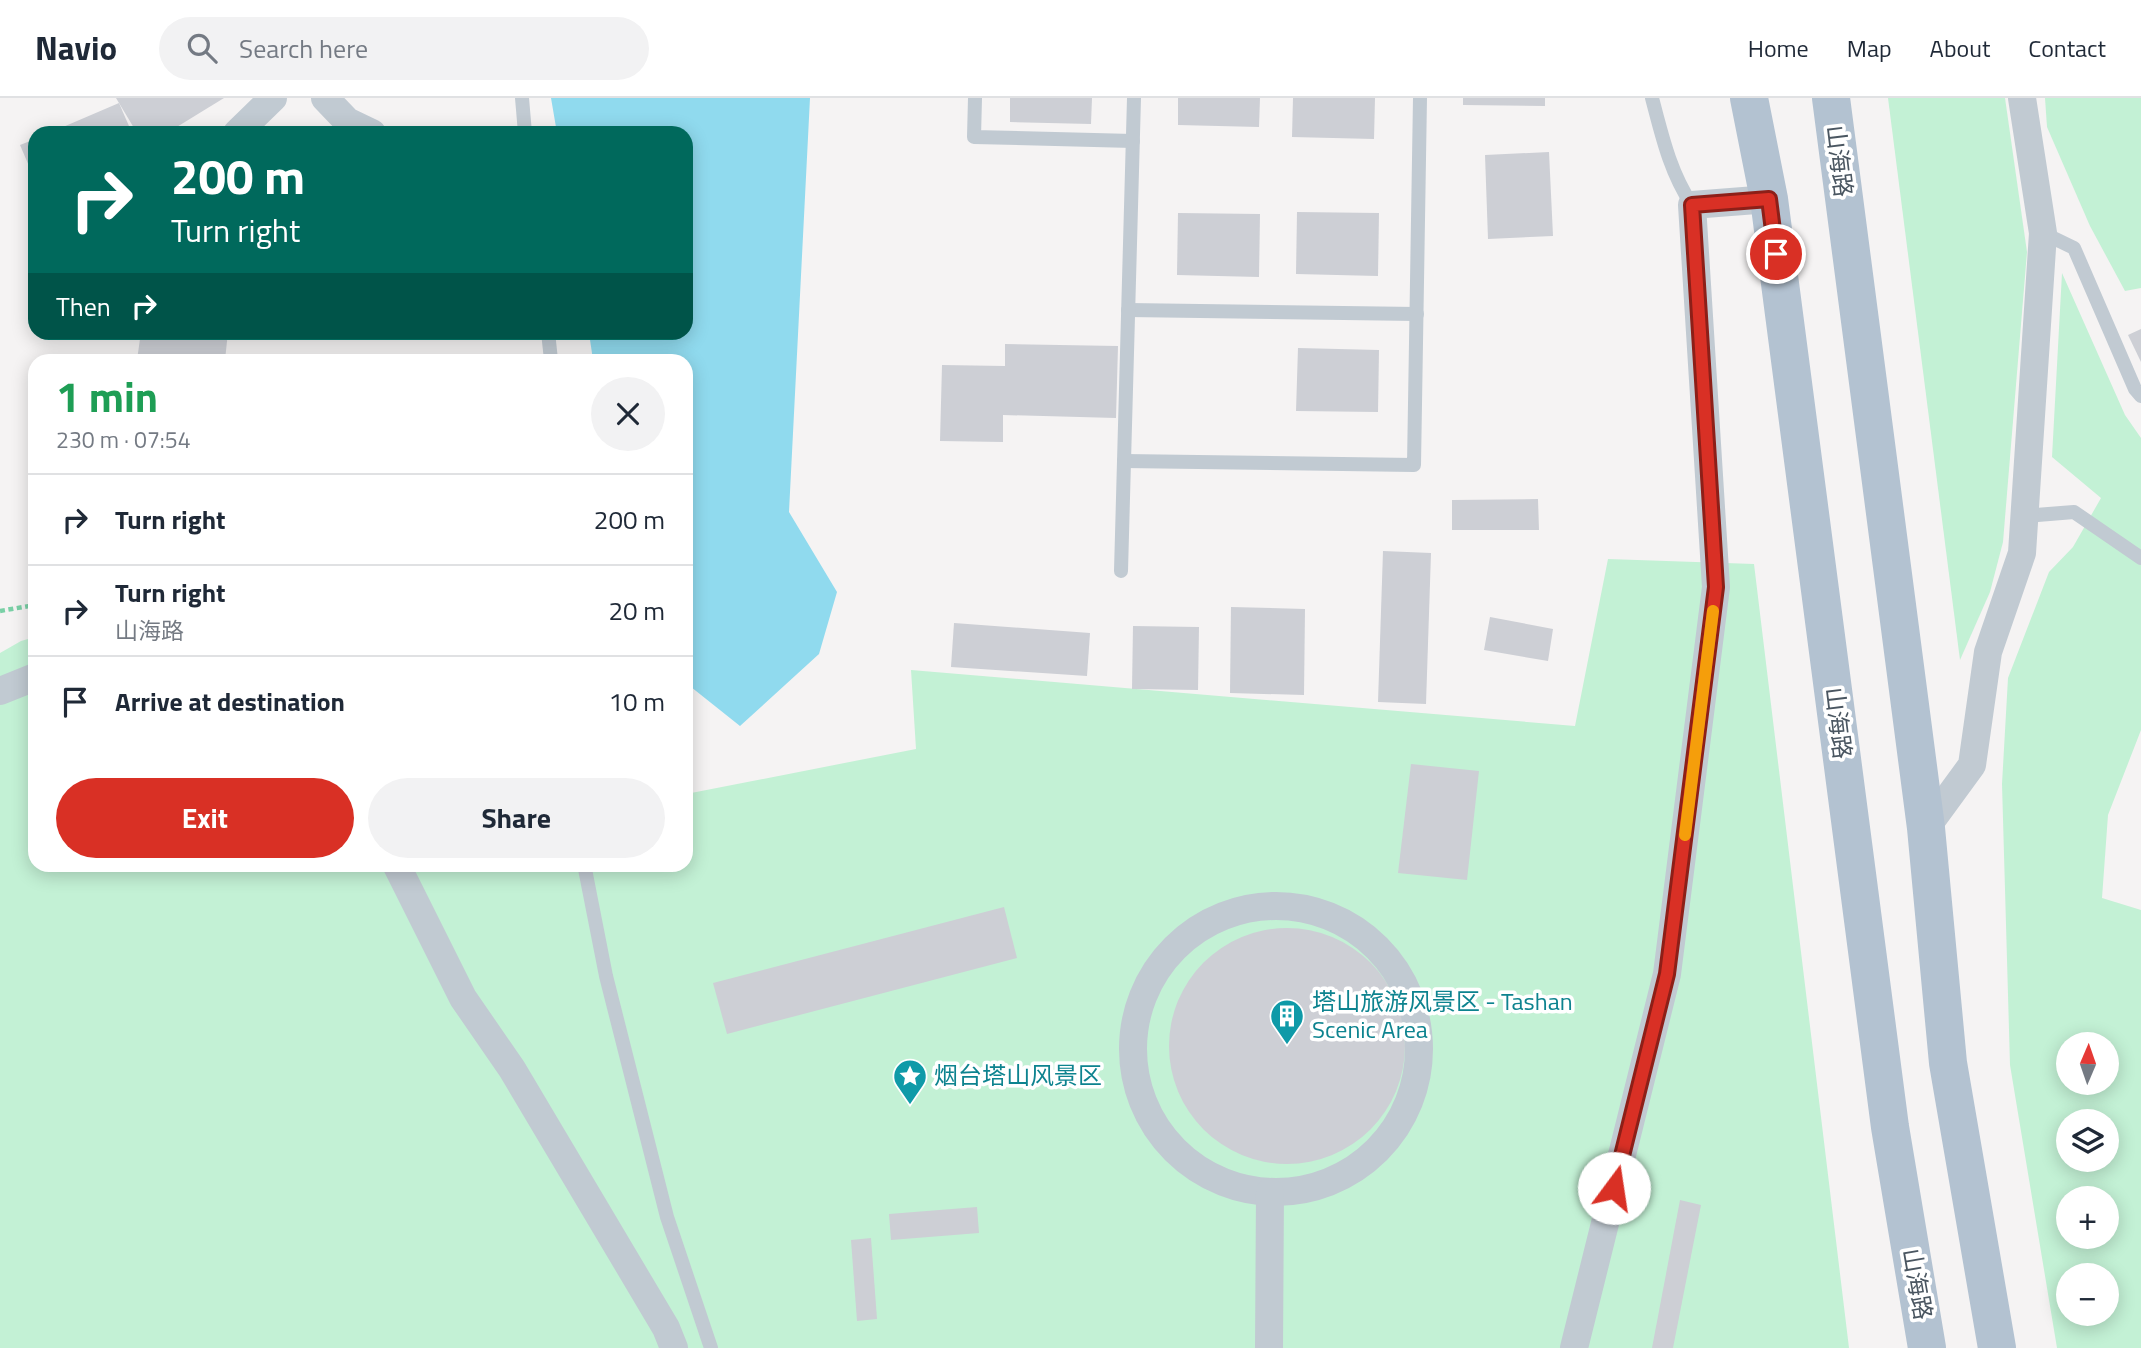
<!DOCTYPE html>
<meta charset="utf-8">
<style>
:root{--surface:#fff;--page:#f2f2f3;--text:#1f2937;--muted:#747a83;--line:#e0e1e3;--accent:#d93025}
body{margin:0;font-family:"Titillium Web","Noto Sans SC",sans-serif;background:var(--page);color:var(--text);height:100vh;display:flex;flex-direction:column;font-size:26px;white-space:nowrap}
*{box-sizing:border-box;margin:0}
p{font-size:23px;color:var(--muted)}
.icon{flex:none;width:38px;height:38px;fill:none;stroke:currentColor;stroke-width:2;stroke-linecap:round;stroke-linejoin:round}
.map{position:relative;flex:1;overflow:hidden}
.details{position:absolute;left:28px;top:256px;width:665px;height:518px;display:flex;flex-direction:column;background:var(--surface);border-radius:21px;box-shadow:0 4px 18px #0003}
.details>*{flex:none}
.banner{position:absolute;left:28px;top:28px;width:665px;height:214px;border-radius:21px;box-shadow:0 4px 18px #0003;background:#00695c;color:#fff;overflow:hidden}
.needle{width:46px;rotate:2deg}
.fabs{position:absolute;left:2056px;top:934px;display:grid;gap:14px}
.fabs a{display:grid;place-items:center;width:63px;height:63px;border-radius:50%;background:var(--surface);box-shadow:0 4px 18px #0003;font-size:35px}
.pin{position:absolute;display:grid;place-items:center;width:60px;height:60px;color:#fff;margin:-30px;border:4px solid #fff;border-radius:50%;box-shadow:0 2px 7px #0007}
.me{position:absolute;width:77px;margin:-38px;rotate:14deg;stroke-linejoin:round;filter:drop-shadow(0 0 5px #0008)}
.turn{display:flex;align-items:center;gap:24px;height:147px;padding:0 28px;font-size:32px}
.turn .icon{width:91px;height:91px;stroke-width:2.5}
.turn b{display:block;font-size:49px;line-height:60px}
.then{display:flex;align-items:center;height:66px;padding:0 28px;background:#0003;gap:14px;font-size:26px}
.round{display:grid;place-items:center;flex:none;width:74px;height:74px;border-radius:37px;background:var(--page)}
.overview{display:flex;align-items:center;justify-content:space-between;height:119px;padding:0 28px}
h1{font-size:42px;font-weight:700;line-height:52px;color:#1e9e55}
.action{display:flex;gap:14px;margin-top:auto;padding:14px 28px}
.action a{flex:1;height:80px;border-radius:42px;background:var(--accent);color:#fff;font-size:28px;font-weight:700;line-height:80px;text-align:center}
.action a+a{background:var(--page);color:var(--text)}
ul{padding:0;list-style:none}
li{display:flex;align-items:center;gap:21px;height:91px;padding:0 28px;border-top:2px solid var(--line)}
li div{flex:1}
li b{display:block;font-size:26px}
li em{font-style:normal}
header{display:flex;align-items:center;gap:42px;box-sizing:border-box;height:98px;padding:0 35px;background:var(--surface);border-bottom:2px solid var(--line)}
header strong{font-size:33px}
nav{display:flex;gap:38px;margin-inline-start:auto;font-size:24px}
.search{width:490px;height:63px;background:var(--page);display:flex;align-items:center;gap:18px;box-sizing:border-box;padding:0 24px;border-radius:38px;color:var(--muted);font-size:26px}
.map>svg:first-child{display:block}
.green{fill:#c3f1d5;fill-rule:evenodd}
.water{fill:#90daee}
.building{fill:#cdcfd5}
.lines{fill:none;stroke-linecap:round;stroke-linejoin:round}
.path{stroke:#7ad0a6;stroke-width:4.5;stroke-dasharray:5 3.5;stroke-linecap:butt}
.lane{stroke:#c1cad2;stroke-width:14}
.street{stroke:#c1cad2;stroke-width:28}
.primary{stroke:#b3c2d1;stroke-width:38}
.route-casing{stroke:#8d1f18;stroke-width:18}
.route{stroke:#d93025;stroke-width:12}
.slow{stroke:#f59e0b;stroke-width:12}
.labels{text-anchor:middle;stroke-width:7;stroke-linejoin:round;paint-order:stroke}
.street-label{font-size:24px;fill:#4a5661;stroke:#fff}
.culture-label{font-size:24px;fill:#0d838f;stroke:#fff;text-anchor:start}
</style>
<header>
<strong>Navio</strong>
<div class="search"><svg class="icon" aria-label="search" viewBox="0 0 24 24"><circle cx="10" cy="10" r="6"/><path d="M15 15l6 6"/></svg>Search here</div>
<nav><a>Home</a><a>Map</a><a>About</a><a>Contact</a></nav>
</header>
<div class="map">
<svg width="2141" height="1250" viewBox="0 0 2141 1250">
<rect width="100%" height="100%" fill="#f5f3f3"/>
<g class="green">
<polygon points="1888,0 2005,0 2027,154 2003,444 1990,494 1960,562"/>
<polygon points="2045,0 2141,0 2141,190 2125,193 2090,128 2047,29"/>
<path d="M2062,175L2125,317L2141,340V632L2108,717L2102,800L2141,812V1250H2057L2010,967L2002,686L2008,580L2049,474L2073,449L2101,400L2052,359ZM2068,947H2107V985H2068ZM2068,1024H2107V1062H2068ZM2068,1101H2107V1139H2068ZM2068,1178H2107V1216H2068Z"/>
<polygon points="1608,461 1754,466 1849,1250 0,1250 0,555 21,543 35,539 35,766 686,766 686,696 916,651 911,572 1575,628"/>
</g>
<polygon class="water" points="551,0 810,0 789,414 837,494 819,556 740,628 686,585 686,262 593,262 589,235 686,234 686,35 557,35"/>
<g class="building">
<polygon points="116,0 224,0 167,35 137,35"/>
<polygon points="1010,0 1092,0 1091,26 1010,24"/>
<polygon points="1178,0 1260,0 1259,29 1178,27"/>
<polygon points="1293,0 1375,0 1374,41 1292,39"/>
<polygon points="1463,0 1545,0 1545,8 1463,7"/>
<polygon points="119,5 132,35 49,35"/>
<polygon points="35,41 35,82 20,47"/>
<polygon points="1549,54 1553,138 1488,141 1485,57"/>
<polygon points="1297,114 1379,115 1378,178 1296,176"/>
<polygon points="1178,115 1260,116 1259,179 1177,177"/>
<polygon points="2141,231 2141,264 2128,237"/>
<polygon points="141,234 228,234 225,262 137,262"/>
<polygon points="1005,246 1118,248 1116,320 1003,317 1003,344 940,343 942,267 1005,268"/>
<polygon points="1298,250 1379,252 1378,314 1296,313"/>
<polygon points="1538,401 1539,432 1452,432 1452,402"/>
<polygon points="1383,453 1431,455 1426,606 1378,604"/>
<polygon points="1231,509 1305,511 1304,597 1230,595"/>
<polygon points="1490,519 1553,531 1548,563 1484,552"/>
<polygon points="954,525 1090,535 1087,578 951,569"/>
<polygon points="1133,528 1199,529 1198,592 1132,591"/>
<polygon points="1411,666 1479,673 1467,782 1398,775"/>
<polygon points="1004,809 1017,860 727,936 713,885"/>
<circle cx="1287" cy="948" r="118"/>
<polygon points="1680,1102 1701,1107 1673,1250 1652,1250"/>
<polygon points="977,1109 979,1135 891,1142 889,1116"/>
<polygon points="871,1140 877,1221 857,1223 851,1142"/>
</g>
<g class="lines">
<polyline class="path" points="0,513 35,507"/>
<g class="lane">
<polyline points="522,0 525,35"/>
<polyline points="975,0 974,39 1133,43"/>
<path d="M1652,0C1662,38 1670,74 1692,107"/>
<polyline points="2043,135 2074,150 2135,291 2141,298"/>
<polyline points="1128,212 1417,216"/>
<polyline points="548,234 551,262"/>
<polyline points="1124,363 1414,367 1420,0"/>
<polyline points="2024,418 2074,414 2141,460"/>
<polyline points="1121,473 1134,0"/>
<polyline points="584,766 606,878 667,1119 711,1250"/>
</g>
<g class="street">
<polyline points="325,0 347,23 372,35"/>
<polyline points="237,35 273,0"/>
<polyline points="0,593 35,579"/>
<polyline points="1926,730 1972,667 1988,554 2022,455 2043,135 2022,0"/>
<polyline points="396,766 463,900 512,971 666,1230 674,1250"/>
<circle cx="1276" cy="951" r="143"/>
<polyline points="1269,1250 1270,1094"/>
<polyline points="1574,1250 1667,876 1716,489 1692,107 1769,101"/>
</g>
<g class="primary">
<polyline points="1749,0 1769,101 1890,1029 1927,1250"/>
<polyline points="1831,0 1926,730 1948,965 1997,1250"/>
</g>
</g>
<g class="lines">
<g class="route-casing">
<polyline id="route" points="1614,1090 1667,876 1716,489 1692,107 1769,101 1776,156"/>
</g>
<use href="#route" class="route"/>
<polyline class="slow" points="1685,737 1713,513"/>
</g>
<defs>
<g id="building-pin" transform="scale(1.75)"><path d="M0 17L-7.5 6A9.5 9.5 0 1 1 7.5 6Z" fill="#0f9aa8" stroke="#fff"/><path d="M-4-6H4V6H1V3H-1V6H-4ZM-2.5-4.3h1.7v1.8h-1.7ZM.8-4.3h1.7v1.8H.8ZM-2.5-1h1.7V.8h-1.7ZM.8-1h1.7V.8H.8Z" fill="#fff"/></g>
<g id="sight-pin" transform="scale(1.75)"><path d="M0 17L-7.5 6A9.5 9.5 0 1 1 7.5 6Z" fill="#0f9aa8" stroke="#fff"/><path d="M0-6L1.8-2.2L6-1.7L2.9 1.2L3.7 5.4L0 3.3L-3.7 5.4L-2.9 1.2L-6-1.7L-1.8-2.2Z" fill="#fff"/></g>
</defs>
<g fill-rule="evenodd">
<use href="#building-pin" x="1287" y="918"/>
<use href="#sight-pin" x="910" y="978"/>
</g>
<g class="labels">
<g class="street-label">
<text transform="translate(1839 63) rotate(83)" y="8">山海路</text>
<text transform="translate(1838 625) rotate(83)" y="8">山海路</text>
<text transform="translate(1917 1186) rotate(80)" y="8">山海路</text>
</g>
<g class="culture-label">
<text x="1312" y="912">塔山旅游风景区 - Tashan<tspan x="1312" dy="28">Scenic Area</tspan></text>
<text x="934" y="986">烟台塔山风景区</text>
</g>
</g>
</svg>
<div class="fabs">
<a><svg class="needle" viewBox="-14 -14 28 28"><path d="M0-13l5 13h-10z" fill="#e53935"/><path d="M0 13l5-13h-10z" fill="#747a83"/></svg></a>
<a><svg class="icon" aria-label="layers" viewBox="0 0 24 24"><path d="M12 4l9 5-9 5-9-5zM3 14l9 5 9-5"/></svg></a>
<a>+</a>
<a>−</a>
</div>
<div class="pin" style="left:1776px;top:156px;background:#d93025"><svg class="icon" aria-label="arrive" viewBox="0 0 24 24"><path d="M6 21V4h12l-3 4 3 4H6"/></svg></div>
<svg class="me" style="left:1614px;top:1090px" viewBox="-20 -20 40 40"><circle r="19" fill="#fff"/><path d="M0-13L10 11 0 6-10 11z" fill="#d93025"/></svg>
<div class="banner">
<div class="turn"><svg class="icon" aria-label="right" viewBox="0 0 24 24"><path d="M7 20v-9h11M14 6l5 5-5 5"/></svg><div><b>200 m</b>Turn right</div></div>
<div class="then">Then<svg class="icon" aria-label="right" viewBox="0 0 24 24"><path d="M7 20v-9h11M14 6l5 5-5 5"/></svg></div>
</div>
<section class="details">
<div class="overview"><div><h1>1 min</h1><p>230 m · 07:54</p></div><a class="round"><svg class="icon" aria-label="close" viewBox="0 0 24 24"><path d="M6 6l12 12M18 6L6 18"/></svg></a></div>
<ul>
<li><svg class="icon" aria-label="right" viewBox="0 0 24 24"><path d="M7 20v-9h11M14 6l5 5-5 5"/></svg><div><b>Turn right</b></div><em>200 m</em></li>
<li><svg class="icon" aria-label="right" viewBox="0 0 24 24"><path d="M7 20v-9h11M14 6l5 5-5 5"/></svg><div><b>Turn right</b><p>山海路</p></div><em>20 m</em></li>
<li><svg class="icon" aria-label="arrive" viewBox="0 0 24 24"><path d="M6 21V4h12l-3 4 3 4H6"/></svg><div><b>Arrive at destination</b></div><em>10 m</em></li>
</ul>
<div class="action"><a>Exit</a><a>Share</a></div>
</section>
</div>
